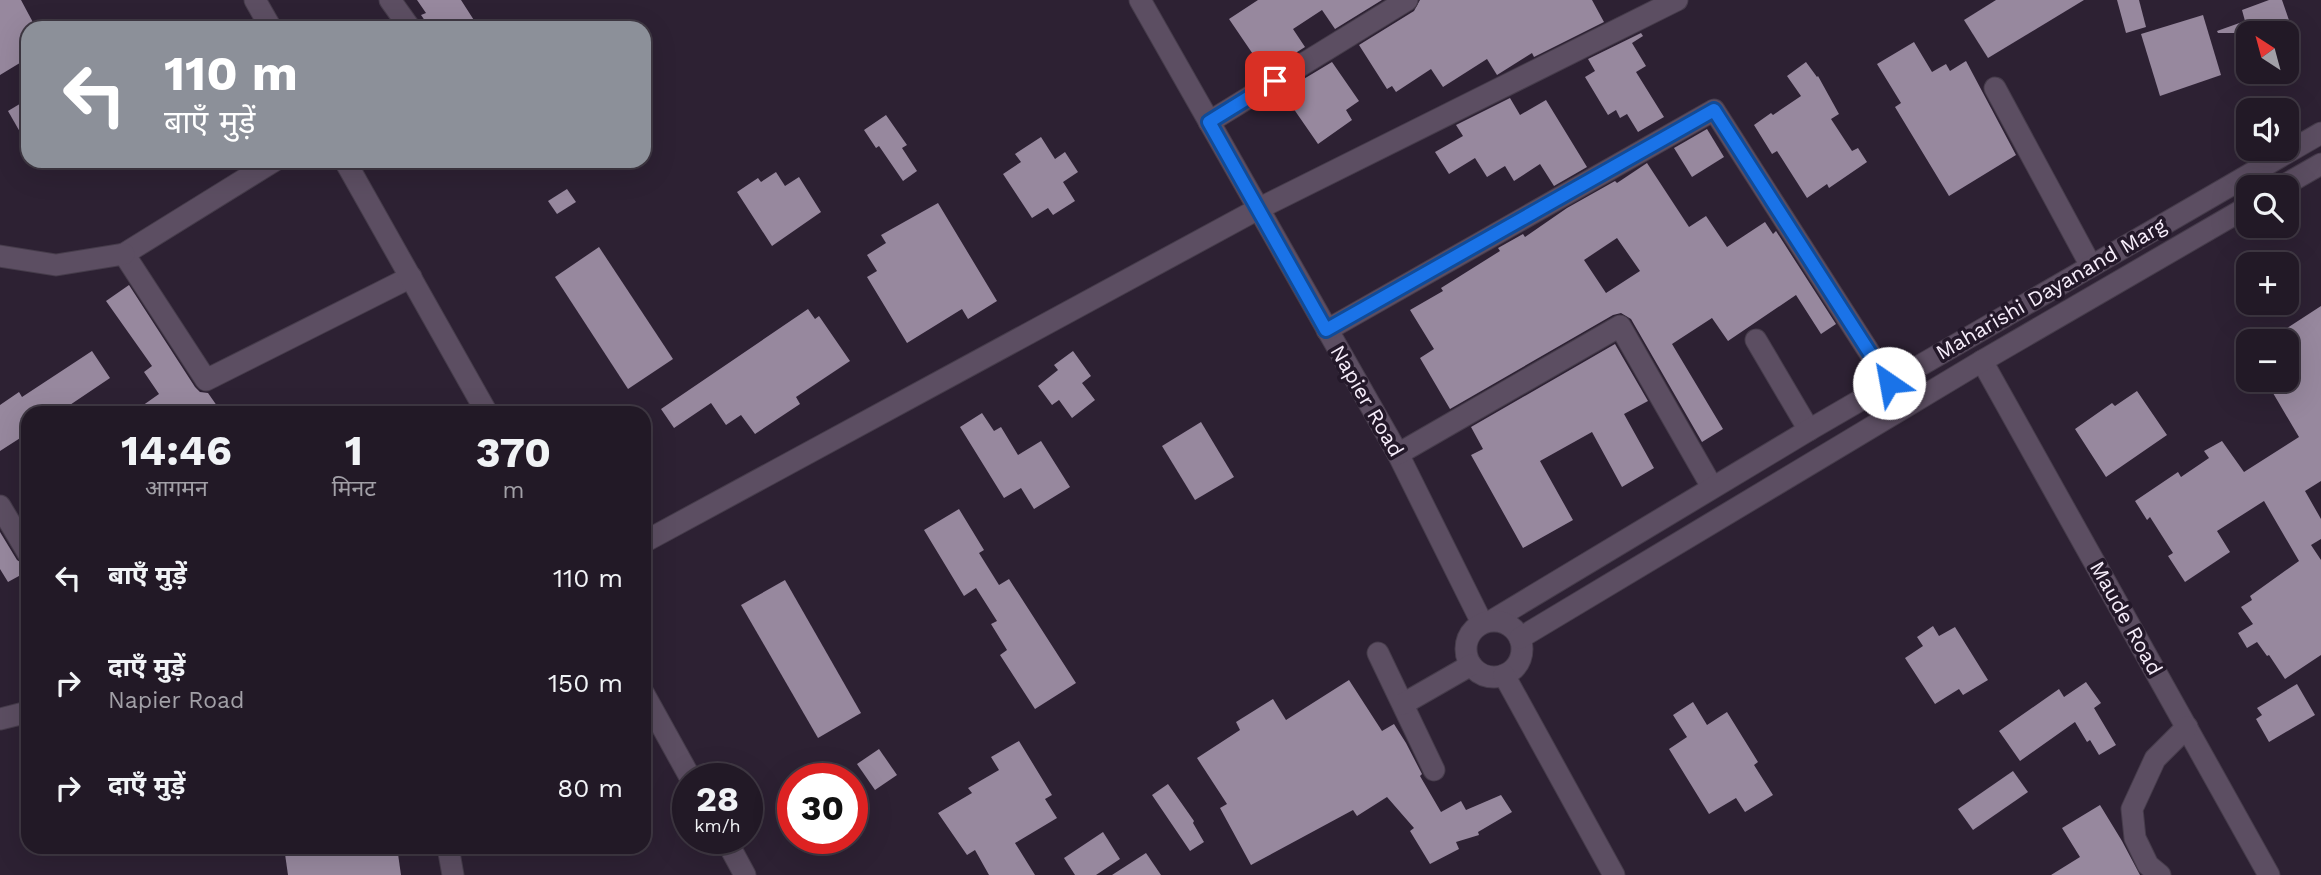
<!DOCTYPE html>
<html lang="hi">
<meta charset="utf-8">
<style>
:root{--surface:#221926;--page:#2a222e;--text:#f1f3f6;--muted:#a2a0a7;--line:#3f3843}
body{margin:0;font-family:"Work Sans","Noto Sans Devanagari",sans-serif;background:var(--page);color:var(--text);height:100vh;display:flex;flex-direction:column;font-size:26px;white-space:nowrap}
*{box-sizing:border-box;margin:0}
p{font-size:23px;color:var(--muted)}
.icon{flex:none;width:38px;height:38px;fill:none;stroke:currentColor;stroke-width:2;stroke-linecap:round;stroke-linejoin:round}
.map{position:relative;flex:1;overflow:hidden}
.sheet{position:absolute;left:21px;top:406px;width:630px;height:448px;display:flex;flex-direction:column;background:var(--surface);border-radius:21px;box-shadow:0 7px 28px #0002,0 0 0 2px var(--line)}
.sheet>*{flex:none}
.top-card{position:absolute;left:21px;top:21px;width:630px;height:147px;border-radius:21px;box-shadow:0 7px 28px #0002,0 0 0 2px var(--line);background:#8c9099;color:#fff;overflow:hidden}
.needle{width:46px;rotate:324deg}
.buttons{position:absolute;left:2236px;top:21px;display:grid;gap:14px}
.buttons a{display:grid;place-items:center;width:63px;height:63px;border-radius:14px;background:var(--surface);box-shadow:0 7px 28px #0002,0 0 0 2px var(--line);font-size:35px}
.speed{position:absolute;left:672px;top:763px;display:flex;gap:14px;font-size:35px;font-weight:700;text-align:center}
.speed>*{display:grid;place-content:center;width:91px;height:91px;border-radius:50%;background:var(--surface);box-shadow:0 7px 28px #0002,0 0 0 2px var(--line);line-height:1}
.speed small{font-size:18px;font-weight:400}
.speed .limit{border:10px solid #d22;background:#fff;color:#111}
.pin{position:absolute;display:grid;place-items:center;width:60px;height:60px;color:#fff;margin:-30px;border-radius:14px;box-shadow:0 4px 10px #0006}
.me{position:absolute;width:77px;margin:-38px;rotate:327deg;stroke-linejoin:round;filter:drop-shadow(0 0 5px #0008)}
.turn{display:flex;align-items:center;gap:24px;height:147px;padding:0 28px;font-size:32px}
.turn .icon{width:91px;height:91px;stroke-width:2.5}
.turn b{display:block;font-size:49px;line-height:60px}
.eta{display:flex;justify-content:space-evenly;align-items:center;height:119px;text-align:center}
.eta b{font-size:42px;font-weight:700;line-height:49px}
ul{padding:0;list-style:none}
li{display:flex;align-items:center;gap:21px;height:105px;padding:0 28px}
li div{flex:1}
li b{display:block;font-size:26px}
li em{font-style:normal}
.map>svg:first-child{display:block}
.building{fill:#97889e;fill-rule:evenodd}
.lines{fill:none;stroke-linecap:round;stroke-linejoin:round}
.minor-casing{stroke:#463c4b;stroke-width:23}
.minor{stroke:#5c4e62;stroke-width:21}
.route-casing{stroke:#114b97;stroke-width:18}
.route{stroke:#1a73e8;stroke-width:12}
.labels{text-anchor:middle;stroke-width:7;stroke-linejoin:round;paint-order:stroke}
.street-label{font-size:21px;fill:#f6edfa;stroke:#231829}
</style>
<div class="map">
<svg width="2321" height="875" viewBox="0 0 2321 875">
<rect width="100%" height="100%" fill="#2d2133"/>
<g class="building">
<polygon points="0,0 21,0 36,28 28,28 28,58 0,75"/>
<polygon points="417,0 461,0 479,28 430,28 421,15 426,13"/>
<polygon points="1258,0 1382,0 1335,29 1322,10 1293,29 1305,47 1267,71 1263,65 1261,66 1229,19"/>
<polygon points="1420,0 1592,0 1604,22 1534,57 1532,53 1497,75 1487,59 1443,87 1431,69 1396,92 1392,86 1387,89 1359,45 1414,11"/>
<polygon points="1996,0 2084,0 1988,58 1964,20"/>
<polygon points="2117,0 2139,0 2146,27 2126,33"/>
<polygon points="2269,0 2282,0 2291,26 2288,27 2291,33 2218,33 2217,31 2245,21 2242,10"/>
<polygon points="2203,15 2221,75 2160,96 2141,34"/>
<polygon points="1641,33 1643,36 1632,43 1646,66 1636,72 1664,117 1638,132 1627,114 1620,118 1616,110 1608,115 1585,77 1595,71 1588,59"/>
<polygon points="1914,42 1932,72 1946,64 1950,71 1966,61 2016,155 1949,196 1895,107 1901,103 1877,64"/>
<polygon points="1332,62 1359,101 1346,110 1352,120 1318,144 1282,92"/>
<polygon points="1806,62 1817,77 1818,76 1839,114 1831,119 1852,151 1858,148 1867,162 1829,188 1827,184 1807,198 1777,151 1772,154 1754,125 1771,113 1773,115 1801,96 1787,76"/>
<polygon points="1510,98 1520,115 1546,100 1587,167 1554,186 1540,164 1514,181 1505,166 1487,177 1475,158 1449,174 1435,152 1463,136 1456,125"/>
<polygon points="28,99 28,146 8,111"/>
<polygon points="886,115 907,145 902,148 917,171 903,181 879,146 876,148 864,130"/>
<polygon points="1707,129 1724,157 1692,177 1674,148"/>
<polygon points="1041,137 1055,159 1065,152 1078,172 1063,182 1075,201 1053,215 1048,208 1032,218 1003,174 1021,162 1015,154"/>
<path d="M1647,163L1689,227L1706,216L1727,247L1765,222L1773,234L1776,231L1836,324L1821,334L1796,295L1728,341L1712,318L1672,344L1723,429L1702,442L1631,319L1621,313L1613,315L1450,409L1420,358L1434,349L1410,310L1443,291L1441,288L1500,251L1498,248L1523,234L1525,237L1567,208L1615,181L1617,183ZM1617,238L1640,271L1606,293L1584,260Z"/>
<polygon points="776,172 785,186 799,177 821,212 772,246 737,192 758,178 761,182"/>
<polygon points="567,189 576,202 557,214 548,201"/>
<polygon points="938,203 997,301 968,319 962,309 907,343 867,277 877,271 867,255 886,243 881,235"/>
<polygon points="599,247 673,359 628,389 555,277"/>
<polygon points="129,285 195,387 200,392 208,393 222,413 132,413 159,394 144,372 152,366 106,301"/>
<polygon points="2321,306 2321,481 2305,491 2321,519 2321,539 2311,545 2321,560 2321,655 2285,679 2269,655 2267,656 2257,642 2247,648 2238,633 2253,624 2241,607 2252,600 2250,596 2299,561 2264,501 2217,531 2230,552 2185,582 2168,556 2173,553 2150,517 2147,520 2135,501 2178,472 2181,477 2209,458 2204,451 2222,441 2244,472 2299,437 2273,393 2281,388 2275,380 2287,380 2287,341 2267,341"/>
<polygon points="808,309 815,319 819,316 850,361 796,397 800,404 755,434 741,415 726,425 711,403 674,428 661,409"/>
<polygon points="1615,344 1648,401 1624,414 1654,468 1622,487 1592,432 1540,461 1573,520 1523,548 1471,455 1483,449 1471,427"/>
<polygon points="92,351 110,378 58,413 28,413 28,433 0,451 0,405 19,392 22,397"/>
<polygon points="1073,351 1091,376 1082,383 1095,400 1072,418 1059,400 1052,405 1038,386 1058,370 1054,365"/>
<polygon points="2137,391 2167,435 2106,477 2075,429 2112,403 2115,406"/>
<polygon points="982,413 994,431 1001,427 1018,455 1041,441 1070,487 1034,509 1021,488 1004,498 960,427"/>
<polygon points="1201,422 1234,477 1195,500 1162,446"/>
<polygon points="959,509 984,550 979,553 999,585 1009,579 1076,683 1035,709 1000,655 1007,650 991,624 997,621 976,588 964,596 924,530"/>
<polygon points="0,532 17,560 28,567 28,571 8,582 0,569"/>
<polygon points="785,580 861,713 818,738 741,605"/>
<polygon points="1933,626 1939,636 1955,627 1988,680 1963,695 1959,689 1935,704 1905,658 1923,646 1917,637"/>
<polygon points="1349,680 1382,731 1394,724 1406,743 1422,774 1420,776 1441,812 1461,801 1466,810 1501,795 1512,812 1478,832 1479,835 1456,842 1459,849 1430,864 1410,831 1414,828 1387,797 1357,816 1353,810 1251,865 1220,808 1227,804 1197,758 1240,730 1236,722 1273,699 1286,720"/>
<polygon points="2086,682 2101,703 2094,708 2116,745 2099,755 2090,740 2087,742 2075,722 2020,761 1999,731 2059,689 2064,697"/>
<polygon points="2297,684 2315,715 2269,742 2256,719 2262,715 2257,708"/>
<polygon points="1693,702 1707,725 1727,712 1758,762 1754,765 1773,795 1745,812 1736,798 1709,814 1669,749 1687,737 1673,715"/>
<polygon points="1019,741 1052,795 1045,799 1057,818 1015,843 1035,875 989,875 975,850 967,855 938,813 972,793 968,788 999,770 991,757"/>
<polygon points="879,749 897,775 875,790 857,764"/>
<polygon points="2013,771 2028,792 1973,830 1958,809"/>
<polygon points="1168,784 1194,821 1193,823 1204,842 1190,851 1152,795"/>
<polygon points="2100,805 2122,841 2140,875 2051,875 2080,857 2062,828"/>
<polygon points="1103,832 1120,859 1096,875 1075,875 1064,858"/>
<polygon points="284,847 397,847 401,875 288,875"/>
<polygon points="1146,853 1161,875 1112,875"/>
</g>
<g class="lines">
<g class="minor-casing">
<g id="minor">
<polyline points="255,0 271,28"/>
<polyline points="390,0 410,28"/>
<polyline points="1140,0 1398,454 1482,623"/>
<polyline points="1995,88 2091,266"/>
<polyline points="1209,122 1407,0"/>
<polyline points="274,161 124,254 206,380 411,277"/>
<polyline points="345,161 487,413"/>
<polyline points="2281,187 2321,164"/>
<polyline points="0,256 56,265 124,254"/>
<polyline points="1327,330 1714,110 1889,383"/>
<polyline points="1756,340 1809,430"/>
<polyline points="1982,361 2269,875"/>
<polyline points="1398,454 1620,326 1712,487"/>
<polyline points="0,506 28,553"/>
<polyline points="644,542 1258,209 1677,0"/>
<polyline points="1493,620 1809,430 2321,133"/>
<circle cx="1494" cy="649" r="28"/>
<polyline points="1520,638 1982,361 2249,206"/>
<polyline points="1378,653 1434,770"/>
<polyline points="1504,675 1614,875"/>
<polyline points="644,694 691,779"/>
<polyline points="1403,704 1471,665"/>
<polyline points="0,719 28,712"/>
<polyline points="725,838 745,875"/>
<polyline points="448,847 453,875"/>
<polyline points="2160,875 2148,865 2135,838 2132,809 2155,759 2187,727"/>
</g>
</g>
<use href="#minor" class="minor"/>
</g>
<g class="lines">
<g class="route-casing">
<polyline id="route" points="1275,81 1209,122 1326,330 1714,110 1889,383"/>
</g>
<use href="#route" class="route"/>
</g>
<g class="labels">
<g class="street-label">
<text transform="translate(2051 289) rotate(-30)" y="7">Maharishi Dayanand Marg</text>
<text transform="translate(1367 401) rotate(60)" y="7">Napier Road</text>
<text transform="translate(2126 618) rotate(61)" y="7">Maude Road</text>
</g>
</g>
</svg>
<div class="buttons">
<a><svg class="needle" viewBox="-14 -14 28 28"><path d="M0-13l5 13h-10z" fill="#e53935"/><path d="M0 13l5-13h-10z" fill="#a2a0a7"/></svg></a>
<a><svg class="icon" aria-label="sound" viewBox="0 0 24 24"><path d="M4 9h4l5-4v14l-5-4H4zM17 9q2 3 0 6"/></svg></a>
<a><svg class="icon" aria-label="search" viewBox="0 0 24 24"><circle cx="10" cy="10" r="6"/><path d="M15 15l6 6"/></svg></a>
<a>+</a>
<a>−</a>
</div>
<div class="speed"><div>28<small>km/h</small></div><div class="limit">30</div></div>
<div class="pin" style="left:1275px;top:81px;background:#d93025"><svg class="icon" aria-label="arrive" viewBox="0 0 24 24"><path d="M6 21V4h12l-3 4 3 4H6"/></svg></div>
<svg class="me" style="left:1889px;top:383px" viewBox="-20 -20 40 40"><circle r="19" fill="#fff"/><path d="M0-13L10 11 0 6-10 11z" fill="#1a73e8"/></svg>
<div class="top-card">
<div class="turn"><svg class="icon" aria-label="left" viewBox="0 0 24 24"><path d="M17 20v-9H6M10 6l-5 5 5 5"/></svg><div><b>110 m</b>बाएँ मुड़ें</div></div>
</div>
<section class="sheet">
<div class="eta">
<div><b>14:46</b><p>आगमन</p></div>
<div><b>1</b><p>मिनट</p></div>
<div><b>370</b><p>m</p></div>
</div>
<ul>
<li><svg class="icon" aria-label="left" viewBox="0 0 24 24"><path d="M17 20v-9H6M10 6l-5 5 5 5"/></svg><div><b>बाएँ मुड़ें</b></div><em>110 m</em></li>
<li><svg class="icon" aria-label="right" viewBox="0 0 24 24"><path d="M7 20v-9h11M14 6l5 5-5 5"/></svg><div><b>दाएँ मुड़ें</b><p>Napier Road</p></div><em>150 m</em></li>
<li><svg class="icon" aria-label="right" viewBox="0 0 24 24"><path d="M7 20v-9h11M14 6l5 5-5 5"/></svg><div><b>दाएँ मुड़ें</b></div><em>80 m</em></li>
</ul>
</section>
</div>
